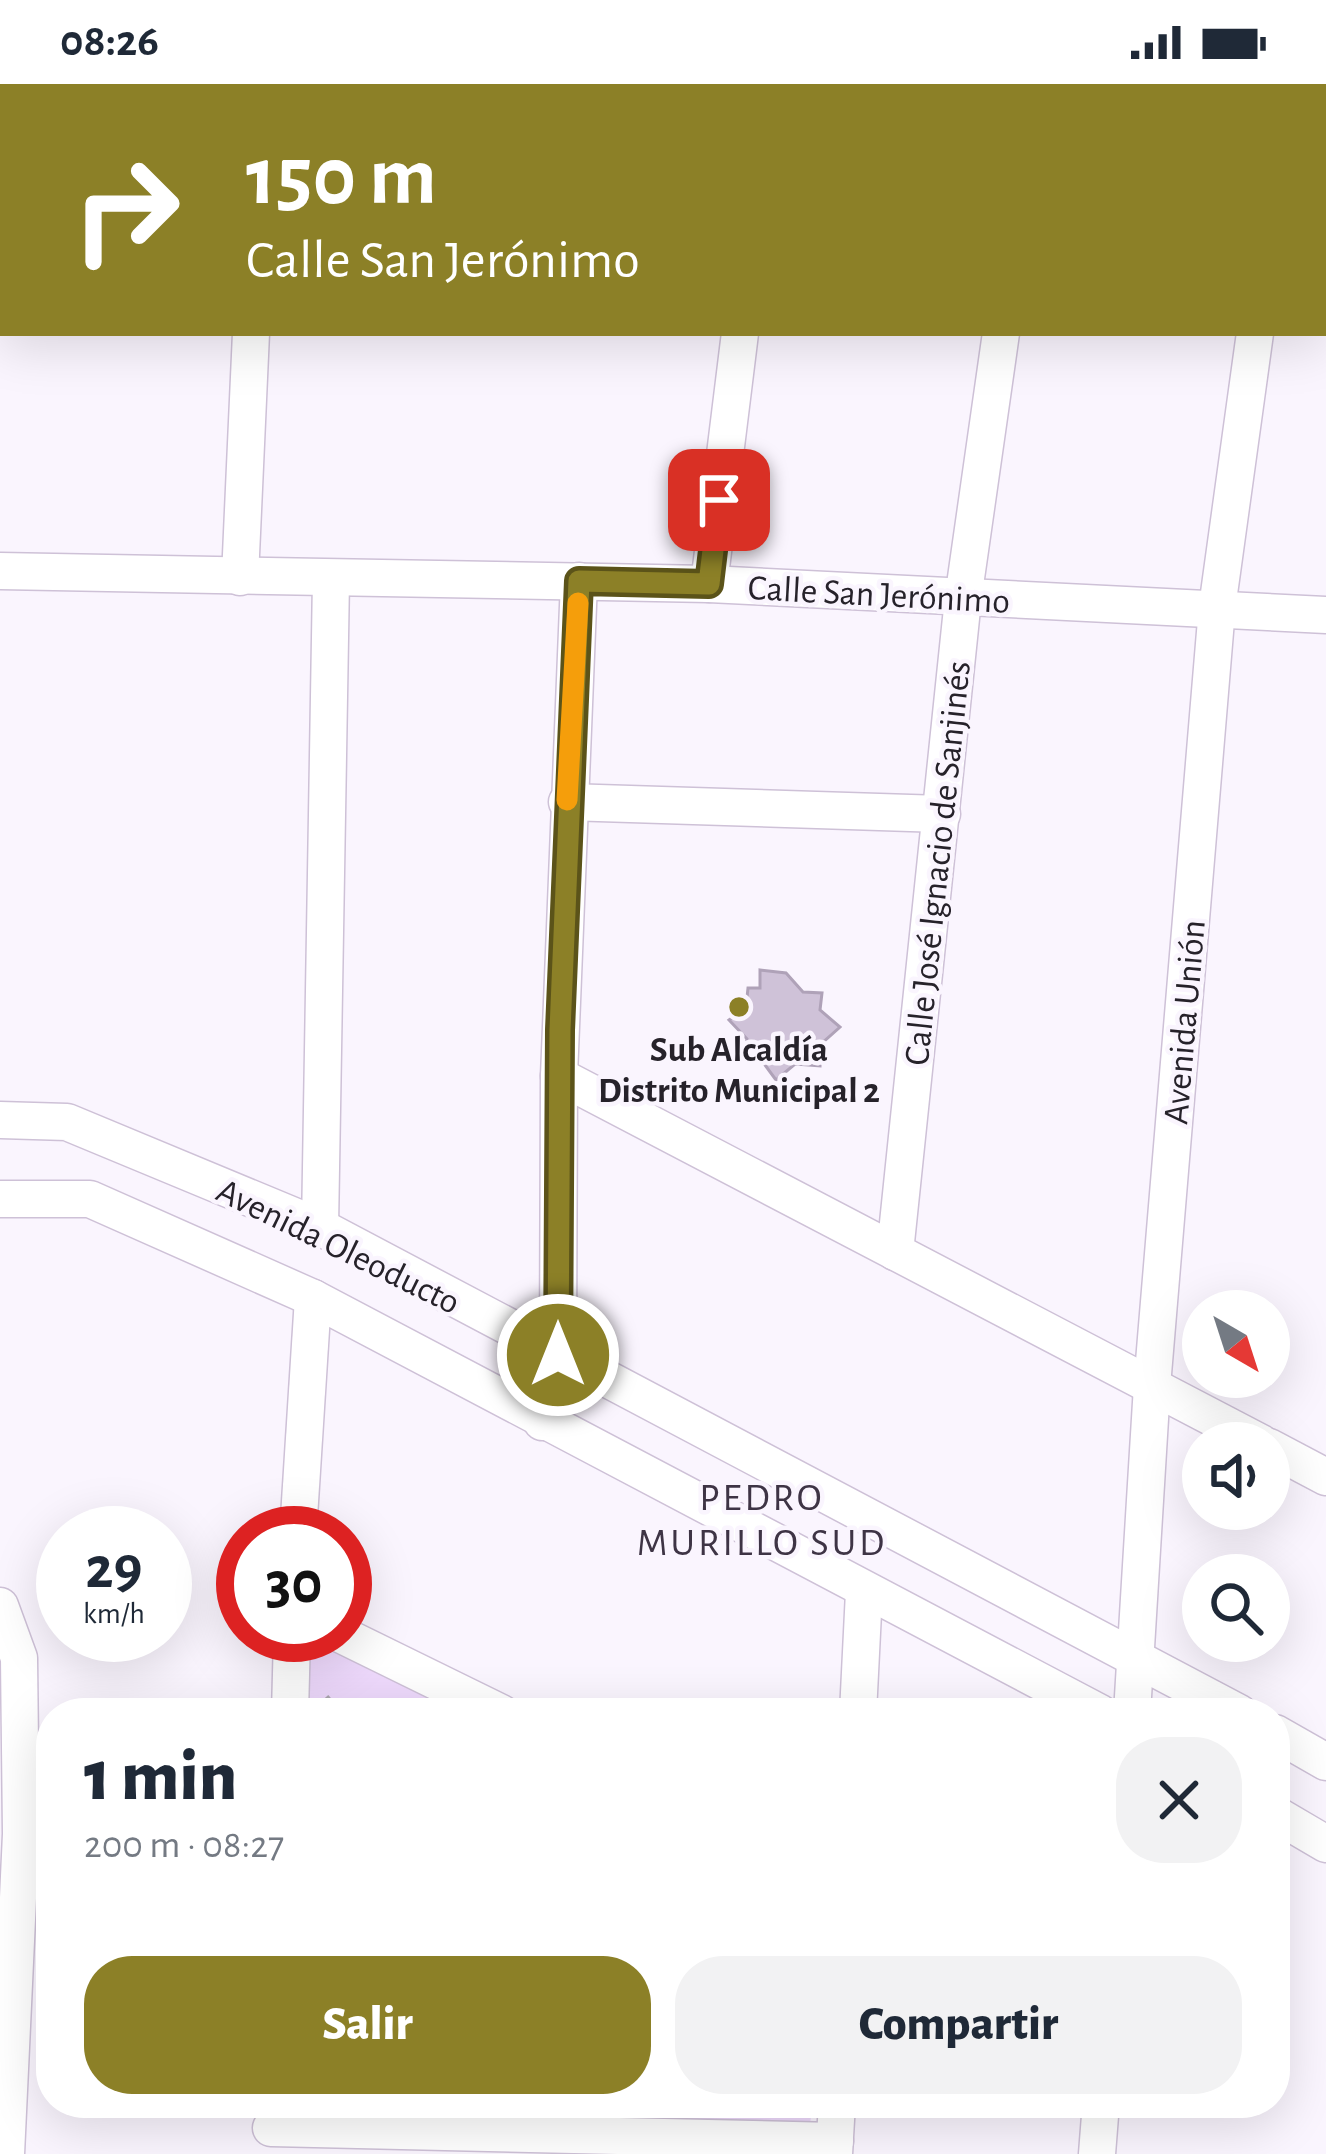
<!DOCTYPE html>
<html lang="es">
<meta charset="utf-8">
<style>
:root{--surface:#fff;--page:#f2f2f3;--text:#1f2937;--muted:#747a83;--accent:#8c8027}
body{margin:0;font-family:"Alegreya Sans",sans-serif;background:var(--page);color:var(--text);height:100vh;display:flex;flex-direction:column;font-size:45px;white-space:nowrap}
*{box-sizing:border-box;margin:0}
p{font-size:39px;color:var(--muted)}
.icon{flex:none;width:66px;height:66px;fill:none;stroke:currentColor;stroke-width:2;stroke-linecap:round;stroke-linejoin:round}
.map{position:relative;flex:1;overflow:hidden}
.sheet{position:absolute;left:36px;top:1614px;width:1254px;height:420px;display:flex;flex-direction:column;background:var(--surface);border-radius:48px;box-shadow:0 12px 48px #0002}
.sheet>*{flex:none}
.banner{position:absolute;left:0px;top:0px;width:1326px;height:252px;box-shadow:0 12px 48px #0002;background:#8c8027;color:#fff;overflow:hidden}
.needle{width:78px;rotate:141deg}
.fabs{position:absolute;left:1182px;top:1206px;display:grid;gap:24px}
.fabs a{display:grid;place-items:center;width:108px;height:108px;border-radius:50%;background:var(--surface);box-shadow:0 12px 48px #0002;font-size:60px}
.speed{position:absolute;left:36px;top:1422px;display:flex;gap:24px;font-size:60px;font-weight:700;text-align:center}
.speed>*{display:grid;place-content:center;width:156px;height:156px;border-radius:50%;background:var(--surface);box-shadow:0 12px 48px #0002;line-height:1}
.speed small{font-size:30px;font-weight:400}
.speed .limit{border:18px solid #d22;background:#fff;color:#111}
.pin{position:absolute;display:grid;place-items:center;width:102px;height:102px;color:#fff;margin:-51px;border-radius:24px;box-shadow:0 6px 18px #0006}
.me{position:absolute;width:132px;margin:-66px;rotate:0deg;stroke-linejoin:round;filter:drop-shadow(0 0 9px #0008)}
.turn{display:flex;align-items:center;gap:42px;height:252px;padding:0 48px;font-size:54px}
.turn .icon{width:156px;height:156px;stroke-width:2.5}
.turn b{display:block;font-size:84px;line-height:102px}
.round{display:grid;place-items:center;flex:none;width:126px;height:126px;border-radius:48px;background:var(--page)}
.summary{display:flex;align-items:center;justify-content:space-between;height:204px;padding:0 48px}
h1{font-size:72px;font-weight:800;line-height:90px}
.primary-button{display:flex;gap:24px;margin-top:auto;padding:24px 48px}
.primary-button a{flex:1;height:138px;border-radius:48px;background:var(--accent);color:#fff;font-size:48px;font-weight:800;line-height:138px;text-align:center}
.primary-button a+a{background:var(--page);color:var(--text)}
.status{display:flex;justify-content:space-between;align-items:center;height:84px;padding:0 60px;background:var(--surface);direction:ltr}
.status svg{height:33px;fill:currentColor}
.map>svg:first-child{display:block}
.green{fill:#eed9fc}
.building{fill:#cfc2d8;stroke:#afa2b8;stroke-width:3}
.lines{fill:none;stroke-linecap:round;stroke-linejoin:round}
.minor-casing{stroke:#cec1d7;stroke-width:39}
.path{stroke:#aca7b0;stroke-width:6;stroke-dasharray:9 9;stroke-linecap:butt}
.minor{stroke:#fff;stroke-width:36}
.route-casing{stroke:#5b5319;stroke-width:30}
.route{stroke:#8c8027;stroke-width:21}
.slow{stroke:#f59e0b;stroke-width:21}
.poi-dot{fill:#8c8027;stroke:#faf5fe;stroke-width:4.5}
.labels{text-anchor:middle;stroke-width:9;stroke-linejoin:round;paint-order:stroke}
.street-label{font-size:36px;fill:#26222a;stroke:#faf5fe}
.poi-label{font-size:36px;font-weight:bold;fill:#26222a;stroke:#faf5fe}
.neighbourhood-label{font-size:39px;letter-spacing:3px;fill:#3e3445;stroke:#faf5fe}
</style>
<div class="status"><b>08:26</b><svg viewBox="0 0 49 12"><path d="M0 12V9h3v3zM5 12V6h3v6zM10 12V3h3v9zM15 12V0h3v12zM26 1h20v11H26zM47 4h2v5h-2z"/></svg></div>
<div class="map">
<svg width="1326" height="2070" viewBox="0 0 1326 2070">
<rect width="100%" height="100%" fill="#faf5fe"/>
<g class="green">
<polygon points="317,1552 469,1629 297,1629 305,1554"/>
<polygon points="287,2019 812,2019 810,2043 296,2025"/>
</g>
<polygon class="building" points="760,886 786,889 803,908 822,909 820,926 840,943 820,961 820,982 795,980 776,996 762,977 743,974 747,955 729,936 746,923 748,904 760,904"/>
<g class="lines">
<g class="minor-casing">
<g id="minor">
<polyline points="459,0 543,3"/>
<polyline points="258,3 258,0"/>
<polyline points="775,3 775,0"/>
<polyline points="1035,3 1036,0"/>
<polyline points="1290,3 1290,0"/>
<polyline points="0,487 709,500 1326,531"/>
<polyline points="240,493 251,249"/>
<polyline points="709,500 740,249"/>
<polyline points="567,718 942,730"/>
<polyline points="559,992 1261,1359"/>
<polyline points="0,1036 67,1038 320,1143 1239,1629"/>
<polyline points="0,1115 90,1115 313,1214 1100,1629"/>
<polyline points="320,1143 331,495"/>
<polyline points="895,1168 963,515 1001,249"/>
<polyline points="542,1338 558,1271 559,992 579,497"/>
<polyline points="1269,1363 1326,1393"/>
<polyline points="298,1449 313,1214"/>
<polyline points="0,1522 19,1574 21,1750 6,2070"/>
<polyline points="342,1551 501,1629"/>
<polyline points="290,1629 292,1551"/>
<polyline points="858,1629 864,1508"/>
<polyline points="1132,1629 1152,1302 1217,524 1255,249"/>
<polyline points="1275,1649 1326,1678"/>
<polyline points="1275,1730 1326,1760"/>
<polyline points="271,2044 835,2057"/>
<polyline points="834,2070 837,2019"/>
<polyline points="1097,2070 1101,2019"/>
</g>
</g>
<polyline class="path" points="326,1613 340,1629"/>
<use href="#minor" class="minor"/>
</g>
<g class="lines">
<g class="route-casing">
<polyline id="route" points="558,1271 560,946 579,497 709,500 719,416"/>
</g>
<use href="#route" class="route"/>
<polyline class="slow" points="567,716 578,519"/>
</g>
<circle class="poi-dot" cx="739" cy="923" r="12"/>
<g class="labels">
<g class="street-label">
<text transform="translate(879 509) rotate(3)" y="13">Calle San Jerónimo</text>
<text transform="translate(936 779) rotate(-84)" y="13">Calle José Ignacio de Sanjinés</text>
<text transform="translate(1183 938) rotate(-85)" y="13">Avenida Unión</text>
<text transform="translate(339 1161) rotate(26)" y="13">Avenida Oleoducto</text>
</g>
<g class="poi-label">
<text x="739" y="977">Sub Alcaldía<tspan x="739" dy="41">Distrito Municipal 2</tspan></text>
</g>
<g class="neighbourhood-label">
<text x="762" y="1426">PEDRO<tspan x="762" dy="45">MURILLO SUD</tspan></text>
</g>
</g>
</svg>
<div class="fabs">
<a><svg class="needle" viewBox="-14 -14 28 28"><path d="M0-13l5 13h-10z" fill="#e53935"/><path d="M0 13l5-13h-10z" fill="#747a83"/></svg></a>
<a><svg class="icon" aria-label="sound" viewBox="0 0 24 24"><path d="M4 9h4l5-4v14l-5-4H4zM17 9q2 3 0 6"/></svg></a>
<a><svg class="icon" aria-label="search" viewBox="0 0 24 24"><circle cx="10" cy="10" r="6"/><path d="M15 15l6 6"/></svg></a>
</div>
<div class="speed"><div>29<small>km/h</small></div><div class="limit">30</div></div>
<div class="pin" style="left:719px;top:416px;background:#d93025"><svg class="icon" aria-label="arrive" viewBox="0 0 24 24"><path d="M6 21V4h12l-3 4 3 4H6"/></svg></div>
<svg class="me" style="left:558px;top:1271px" viewBox="-20 -20 40 40"><circle r="17" fill="#8c8027" stroke="#fff" stroke-width="3"/><path d="M0-11L8 9 0 5-8 9z" fill="#fff"/></svg>
<div class="banner">
<div class="turn"><svg class="icon" aria-label="right" viewBox="0 0 24 24"><path d="M7 20v-9h11M14 6l5 5-5 5"/></svg><div><b>150 m</b>Calle San Jerónimo</div></div>
</div>
<section class="sheet">
<div class="summary"><div><h1>1 min</h1><p>200 m · 08:27</p></div><a class="round"><svg class="icon" aria-label="close" viewBox="0 0 24 24"><path d="M6 6l12 12M18 6L6 18"/></svg></a></div>
<div class="primary-button"><a>Salir</a><a>Compartir</a></div>
</section>
</div>
